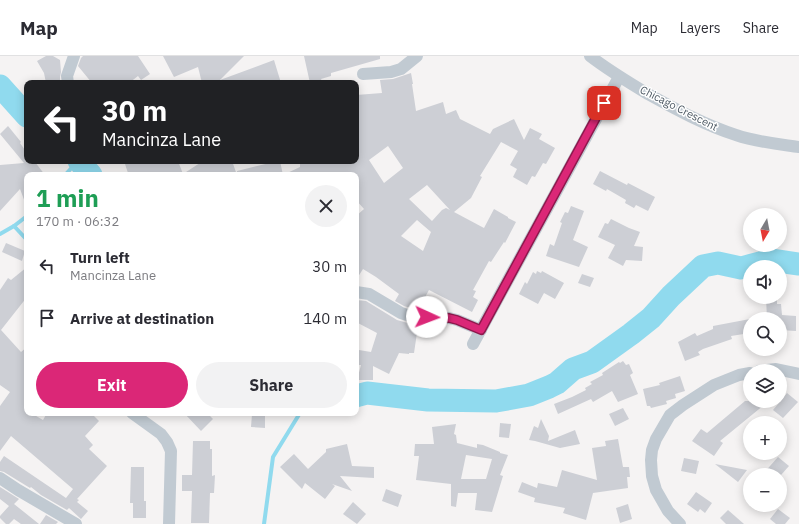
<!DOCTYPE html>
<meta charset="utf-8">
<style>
:root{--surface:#fff;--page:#f2f2f3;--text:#2b2b33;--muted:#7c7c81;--line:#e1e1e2;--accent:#db2777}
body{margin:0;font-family:"IBM Plex Sans",sans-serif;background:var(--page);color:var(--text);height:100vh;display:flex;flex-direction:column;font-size:15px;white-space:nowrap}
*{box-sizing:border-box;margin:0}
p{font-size:13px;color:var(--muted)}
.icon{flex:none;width:22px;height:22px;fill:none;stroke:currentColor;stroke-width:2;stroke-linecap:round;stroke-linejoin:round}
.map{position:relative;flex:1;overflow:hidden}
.side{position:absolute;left:24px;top:116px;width:335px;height:244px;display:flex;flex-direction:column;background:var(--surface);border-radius:8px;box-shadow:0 2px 10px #0003}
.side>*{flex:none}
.hud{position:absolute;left:24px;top:24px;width:335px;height:84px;border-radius:8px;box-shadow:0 2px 10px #0003;background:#202124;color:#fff;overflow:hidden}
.needle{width:26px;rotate:190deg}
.buttons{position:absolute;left:743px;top:152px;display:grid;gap:8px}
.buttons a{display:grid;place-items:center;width:44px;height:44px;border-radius:50%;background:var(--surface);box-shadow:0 2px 10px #0003;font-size:20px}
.pin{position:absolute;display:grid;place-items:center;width:34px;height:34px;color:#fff;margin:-17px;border-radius:8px;box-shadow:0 2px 6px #0006}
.me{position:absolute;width:44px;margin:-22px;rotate:92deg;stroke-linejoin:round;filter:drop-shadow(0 0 3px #0008)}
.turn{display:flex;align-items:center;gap:14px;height:84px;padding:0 12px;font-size:18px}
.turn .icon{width:52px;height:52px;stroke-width:2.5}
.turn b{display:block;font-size:28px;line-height:34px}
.round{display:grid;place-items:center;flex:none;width:42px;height:42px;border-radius:21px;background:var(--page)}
.summary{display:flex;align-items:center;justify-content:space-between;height:68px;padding:0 12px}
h1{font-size:24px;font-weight:800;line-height:30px;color:#1e9e55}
.action{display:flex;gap:8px;margin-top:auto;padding:8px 12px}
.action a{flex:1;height:46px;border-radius:24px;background:var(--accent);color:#fff;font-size:16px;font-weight:800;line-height:46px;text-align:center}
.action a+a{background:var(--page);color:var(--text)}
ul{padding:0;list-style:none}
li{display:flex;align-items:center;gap:12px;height:52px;padding:0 12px}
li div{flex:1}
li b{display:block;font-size:15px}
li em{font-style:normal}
header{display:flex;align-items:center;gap:24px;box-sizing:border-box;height:56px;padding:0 20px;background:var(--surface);border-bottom:1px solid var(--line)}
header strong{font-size:19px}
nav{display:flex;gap:22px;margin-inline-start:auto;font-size:14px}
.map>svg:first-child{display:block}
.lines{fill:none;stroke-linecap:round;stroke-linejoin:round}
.stream{stroke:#90daee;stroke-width:4}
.river{stroke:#90daee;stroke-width:23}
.building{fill:#cdcfd5;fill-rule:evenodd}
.minor{stroke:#c1cad2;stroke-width:12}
.route-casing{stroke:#8e194d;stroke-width:10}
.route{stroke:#db2777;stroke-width:7}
.labels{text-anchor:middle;stroke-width:3;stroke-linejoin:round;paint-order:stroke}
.street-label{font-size:11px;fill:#4a5661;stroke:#fff}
</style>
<header>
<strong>Map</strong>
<nav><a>Map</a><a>Layers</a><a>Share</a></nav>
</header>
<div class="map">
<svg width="799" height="468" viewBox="0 0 799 468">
<rect width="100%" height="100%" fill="#f5f3f3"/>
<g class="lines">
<g class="stream">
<polyline points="65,119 78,105"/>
<polyline points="14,170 27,184"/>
<polyline points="0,178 14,170 27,160"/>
<polyline points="264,468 273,401 300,357"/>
</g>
<g class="river">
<polyline points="0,30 27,60"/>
<polyline points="79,105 91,119"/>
<polyline points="356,340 367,337 428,344 496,345 529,339 549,331 557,327 573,313 592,306 631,278 651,262 671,240 703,210 718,207 741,212 771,204 799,208"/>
</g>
</g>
<g class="building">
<polygon points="46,0 53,0 60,4 61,16 60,21 60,27 46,27 44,17 37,5"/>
<polygon points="83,0 138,0 150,18 141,24 138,20 129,27 92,27 78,10 81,2"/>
<polygon points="163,0 244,0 220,24 274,4 281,27 202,27 198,11 174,21"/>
<polygon points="304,0 380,0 380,3 331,17 331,20 321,23 322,25 310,27"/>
<path d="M411,17L413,28H412L416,55L443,46L446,58L456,54L460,63L490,78L493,73L514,63L524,84L530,72L542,78L539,83L555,92L546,108L543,107L535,121L532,120L527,129L513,121L517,113L510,109L518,95L501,86L480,120L482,121L471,142L454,156L484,172L494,153L508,161V162L516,166L505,187L504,186L491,206L489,205L473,234L476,235L473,241L478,244L472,256L429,234L418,254L404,250L395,245L399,238L376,221L363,213L356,224V160L364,153L356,144V119H237V115L278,105H280L283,119L300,111V105H356V39L382,37L380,24L393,23ZM388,90L403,112L384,127L369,104ZM427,129L450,154L446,152L442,154L432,165L409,143ZM417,164L431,176L423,195L401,180Z"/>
<polygon points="8,70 21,86 20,87 27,97 27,105 35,106 45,119 27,119 27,149 26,149 20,133 0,155 0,109 24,107 0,78"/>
<polygon points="134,105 178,105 183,118 203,105 232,105 237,119 133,119 132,116 128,117 125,108"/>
<polygon points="600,115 627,129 628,127 655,141 648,155 636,149 634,152 625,147 626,144 607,133 606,135 593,128"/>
<polygon points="571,150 584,155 573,184 588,191 579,211 546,200 550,188 554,190 562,167 560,166 565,156 568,157"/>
<polygon points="611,163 629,172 640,176 634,190 643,191 642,205 626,204 623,210 608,202 615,189 598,181 605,167 608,168"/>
<polygon points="6,187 25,195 22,205 2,196"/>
<polygon points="27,211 27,241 1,274 21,296 27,291 27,357 31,357 43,364 47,357 91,357 99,365 85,380 93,389 89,393 107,410 77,443 79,444 77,446 88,455 81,463 69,452 67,454 41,439 31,431 30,432 4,416 0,415 0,406 4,400 66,442 73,433 11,380 0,395 0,350 10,336 0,329 0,234 8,222 11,224"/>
<polygon points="537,215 541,217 542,215 564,227 555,243 544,237 538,248 519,238 525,226 527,228 533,216 536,218"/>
<polygon points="582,218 594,222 590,231 578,227"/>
<polygon points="777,241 777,248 781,248 782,259 796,260 796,275 780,274 780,263 767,263 766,242"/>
<polygon points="356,244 366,245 397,264 418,270 414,297 409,297 409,298 399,297 389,318 373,310 373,324 357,324 361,309 356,309 359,294 371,296 377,277 356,266"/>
<polygon points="750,263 750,277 731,280 732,283 703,293 698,296 700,299 685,305 678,286 695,277 697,280 713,273 713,270"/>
<polygon points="623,305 626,309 629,308 633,317 630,319 638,338 618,346 612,335 593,346 591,343 558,358 554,348 572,341 586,334 585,332 592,328 590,326 603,319 602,317 619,306 620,307"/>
<polygon points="680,320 685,335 675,338 676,342 666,345 667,348 651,352 650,350 647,350 643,333 660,329 659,327"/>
<polygon points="787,337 798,346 783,362 773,354"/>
<polygon points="745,345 769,345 720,385 723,387 714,400 692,385 701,373 707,377"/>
<polygon points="623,352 629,363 615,370 609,358"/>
<polygon points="184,357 207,357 213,363 201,375"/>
<polygon points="252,358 265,358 265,372 251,371"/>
<polygon points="541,363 549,380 548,385 575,374 580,388 560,392 535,385 529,384 534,370 538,372"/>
<polygon points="500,367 511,368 509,382 499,381"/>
<path d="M456,368L454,378L456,379L457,387L477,392V388L483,389L500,396V397L508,399L500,419L503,420L492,456L475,454L477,437H458L456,451L451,450V428L416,424L419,400H414L415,388H434L432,371ZM466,399L492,403L486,423H461Z"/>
<polygon points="618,383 623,411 629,411 630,421 627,421 628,432 593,437 586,464 563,457 565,452 534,446 535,442 518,436 522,426 537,432 538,427 557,431 562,414 597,424 592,392 606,390 605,385"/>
<polygon points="193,385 210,385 210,393 212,393 212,420 215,419 214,437 210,437 209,467 191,467 192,435 182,435 182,419 192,419"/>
<polygon points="347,388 352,410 374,411 374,422 340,420 352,435 332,428 335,430 325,443 305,427 302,433 280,411 294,398 308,413 326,396 326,393"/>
<polygon points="778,401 789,410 781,419 762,419"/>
<polygon points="684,402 699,405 696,418 681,415"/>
<polygon points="715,408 747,414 738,426"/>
<polygon points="131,411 144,411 144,445 146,445 146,462 133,462 133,447 130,447"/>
<polygon points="0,431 19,443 14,448 39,468 21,468 14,463 9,468 6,468 0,462 0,460 9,450 0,443"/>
<polygon points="386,433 402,439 398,451 382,445"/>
<polygon points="696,436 712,447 705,457 700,453 698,456 687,448"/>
<polygon points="353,446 366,458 357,468 343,458"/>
<polygon points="628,448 632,463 620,467 616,452"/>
<polygon points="778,453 790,462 785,468 776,468 770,463"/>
<polygon points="728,454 744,468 726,468 720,462"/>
<polygon points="46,459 58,466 56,468 40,468"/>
</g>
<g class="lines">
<g class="minor">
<path d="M590,0C608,14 628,26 648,38C677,54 705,69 736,79C756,86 778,88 799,91"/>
<polyline points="363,18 391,16 401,13 417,0"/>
<polyline points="68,27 67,20 74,0"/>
<polyline points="356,236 369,238 401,257 407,259 415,261 449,262 457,264 481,274"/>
<polyline points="473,288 619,21"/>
<polyline points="759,315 776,313 799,318"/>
<polyline points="132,357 161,378 167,386 171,395 169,468"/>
<polyline points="0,422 18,434 76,468"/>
<polyline points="680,468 668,455 656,434 652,420 651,404 652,394 656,383 670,359 683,349 714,329 739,319 750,317"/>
</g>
</g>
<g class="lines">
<g class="route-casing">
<polyline id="route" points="427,261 449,262 457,264 481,274 604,47"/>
</g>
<use href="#route" class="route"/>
</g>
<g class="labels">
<g class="street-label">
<text transform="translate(679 52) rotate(27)" y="4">Chicago Crescent</text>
</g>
</g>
</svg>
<div class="buttons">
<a><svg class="needle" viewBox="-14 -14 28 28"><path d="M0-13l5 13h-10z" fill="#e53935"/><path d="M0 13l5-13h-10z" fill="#7c7c81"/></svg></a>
<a><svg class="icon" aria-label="sound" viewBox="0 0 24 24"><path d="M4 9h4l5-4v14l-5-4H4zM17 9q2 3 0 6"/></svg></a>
<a><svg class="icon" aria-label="search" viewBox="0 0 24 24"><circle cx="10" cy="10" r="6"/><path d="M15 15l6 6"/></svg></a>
<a><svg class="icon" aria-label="layers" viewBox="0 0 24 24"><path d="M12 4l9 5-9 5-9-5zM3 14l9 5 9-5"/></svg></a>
<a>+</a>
<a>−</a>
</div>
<div class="pin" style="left:604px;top:47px;background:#d93025"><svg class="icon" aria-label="arrive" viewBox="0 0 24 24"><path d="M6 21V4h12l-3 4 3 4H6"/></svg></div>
<svg class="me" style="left:427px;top:261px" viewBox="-20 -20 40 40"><circle r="19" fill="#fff"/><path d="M0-13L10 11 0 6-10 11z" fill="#db2777"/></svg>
<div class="hud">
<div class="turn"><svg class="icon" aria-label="left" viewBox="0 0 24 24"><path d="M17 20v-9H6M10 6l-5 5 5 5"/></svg><div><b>30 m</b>Mancinza Lane</div></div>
</div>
<section class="side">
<div class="summary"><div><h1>1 min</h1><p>170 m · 06:32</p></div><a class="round"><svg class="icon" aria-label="close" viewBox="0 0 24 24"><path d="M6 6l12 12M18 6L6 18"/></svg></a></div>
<ul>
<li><svg class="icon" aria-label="left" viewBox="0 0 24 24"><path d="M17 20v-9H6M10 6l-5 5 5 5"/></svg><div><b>Turn left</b><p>Mancinza Lane</p></div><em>30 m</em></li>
<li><svg class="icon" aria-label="arrive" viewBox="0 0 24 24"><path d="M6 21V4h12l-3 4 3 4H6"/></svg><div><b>Arrive at destination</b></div><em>140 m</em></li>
</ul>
<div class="action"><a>Exit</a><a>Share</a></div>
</section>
</div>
